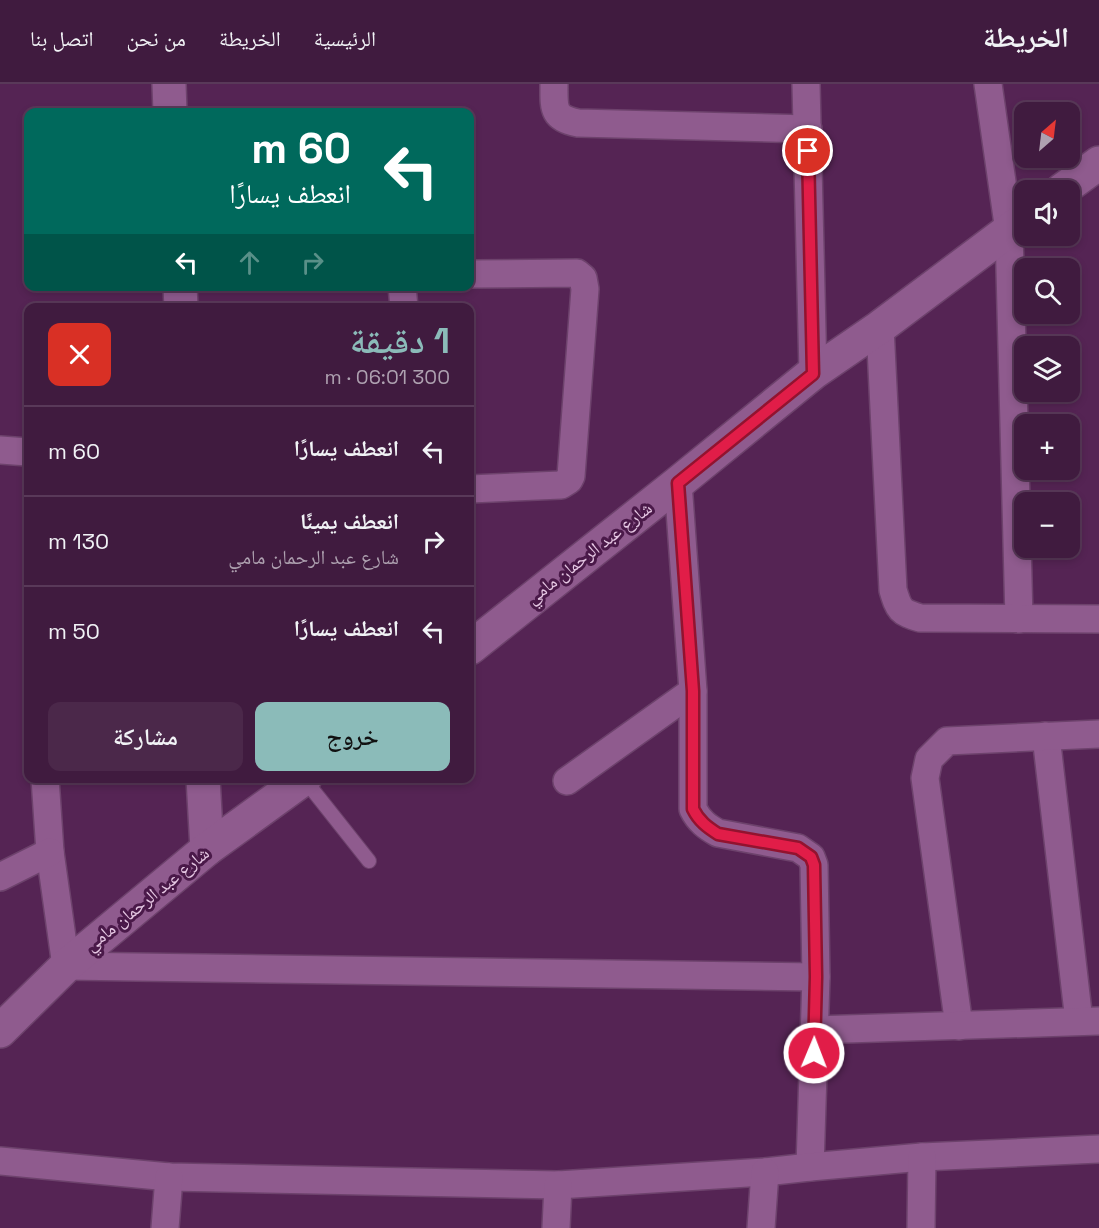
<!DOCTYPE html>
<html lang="ar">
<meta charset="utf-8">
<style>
:root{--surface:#401b3f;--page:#4b284a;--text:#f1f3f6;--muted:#aea1b0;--line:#593959;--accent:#8bbbb9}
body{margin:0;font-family:"Space Grotesk","Noto Naskh Arabic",sans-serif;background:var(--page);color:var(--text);direction:rtl;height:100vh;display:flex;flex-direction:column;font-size:22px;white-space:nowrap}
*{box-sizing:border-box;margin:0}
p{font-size:20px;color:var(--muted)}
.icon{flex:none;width:33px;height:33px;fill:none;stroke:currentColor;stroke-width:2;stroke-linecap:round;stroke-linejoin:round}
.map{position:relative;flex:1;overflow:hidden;direction:ltr}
.drawer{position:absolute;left:24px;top:219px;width:450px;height:480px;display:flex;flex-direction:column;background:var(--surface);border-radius:12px;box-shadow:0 3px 9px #0003,0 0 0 2px var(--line);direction:rtl}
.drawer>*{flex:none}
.banner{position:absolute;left:24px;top:24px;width:450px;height:183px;border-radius:12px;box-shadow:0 3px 9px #0003,0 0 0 2px var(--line);direction:rtl;background:#00695c;color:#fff;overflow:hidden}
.needle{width:39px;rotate:28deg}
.tools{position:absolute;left:1014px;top:18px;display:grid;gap:12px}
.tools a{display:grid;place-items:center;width:66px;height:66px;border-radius:12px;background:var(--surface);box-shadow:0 3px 9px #0003,0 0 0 2px var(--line);font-size:30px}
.pin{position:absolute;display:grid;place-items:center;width:51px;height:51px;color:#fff;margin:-26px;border:3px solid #fff;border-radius:50%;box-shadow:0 2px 6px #0007}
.me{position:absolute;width:66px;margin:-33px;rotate:1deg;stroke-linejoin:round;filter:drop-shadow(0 0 4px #0008)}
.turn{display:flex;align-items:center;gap:21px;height:126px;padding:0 24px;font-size:27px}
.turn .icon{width:78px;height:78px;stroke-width:2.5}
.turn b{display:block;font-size:42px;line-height:51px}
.lanes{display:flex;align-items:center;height:57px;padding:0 24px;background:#0003;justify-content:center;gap:30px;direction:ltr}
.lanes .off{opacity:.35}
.round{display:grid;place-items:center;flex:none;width:63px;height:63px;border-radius:12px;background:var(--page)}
.headline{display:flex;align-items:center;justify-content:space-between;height:102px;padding:0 24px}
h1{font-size:36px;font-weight:600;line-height:45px;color:var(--accent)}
.button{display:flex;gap:12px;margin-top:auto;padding:12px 24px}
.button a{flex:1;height:69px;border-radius:12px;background:var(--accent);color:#111;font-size:24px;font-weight:600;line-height:69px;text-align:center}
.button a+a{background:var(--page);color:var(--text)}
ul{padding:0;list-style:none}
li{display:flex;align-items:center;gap:18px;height:90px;padding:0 24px;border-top:2px solid var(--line)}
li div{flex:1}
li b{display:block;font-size:22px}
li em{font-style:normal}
header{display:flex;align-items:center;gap:36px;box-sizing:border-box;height:84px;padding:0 30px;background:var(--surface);border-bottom:2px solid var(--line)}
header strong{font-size:28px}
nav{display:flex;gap:33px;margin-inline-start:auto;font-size:21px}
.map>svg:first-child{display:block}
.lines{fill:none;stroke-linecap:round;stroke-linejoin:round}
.service-casing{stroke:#6d426c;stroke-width:16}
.minor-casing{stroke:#6d426c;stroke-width:30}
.tertiary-casing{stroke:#6d426c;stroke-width:36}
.service{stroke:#8f5b8e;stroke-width:14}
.minor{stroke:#8f5b8e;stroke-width:27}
.tertiary{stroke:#8f5b8e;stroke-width:33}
.route-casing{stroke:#92132f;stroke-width:15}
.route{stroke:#e11d48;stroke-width:10}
.labels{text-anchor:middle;stroke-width:6;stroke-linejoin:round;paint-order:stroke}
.street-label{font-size:18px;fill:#e6c8e4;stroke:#4a1949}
</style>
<header>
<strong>الخريطة</strong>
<nav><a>الرئيسية</a><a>الخريطة</a><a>من نحن</a><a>اتصل بنا</a></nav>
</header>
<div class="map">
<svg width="1099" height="1144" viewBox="0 0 1099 1144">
<rect width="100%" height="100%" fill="#552454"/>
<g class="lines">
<g class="service-casing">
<polyline id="service" points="304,695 369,777"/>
</g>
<g class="minor-casing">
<g id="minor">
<path d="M554,0C554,24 552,34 578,39L808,45"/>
<polyline points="806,0 813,289"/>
<polyline points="988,0 1009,147 1019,535"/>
<polyline points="470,190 577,189 583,194 585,205 571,392 569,396 561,401 470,405"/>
<polyline points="402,202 404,224"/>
<path d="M880,243L893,506C899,526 900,528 920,534L1099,535"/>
<polyline points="0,366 28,368"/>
<path d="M678,399L693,607V725C699,737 707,743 718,749L798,764L811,773L814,781L816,893L810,1083"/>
<polyline points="1046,652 1079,937"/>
<polyline points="45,694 50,768 66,882 816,893"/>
<polyline points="567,697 693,607"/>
<polyline points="0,793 50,768"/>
<polyline points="959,942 925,694 929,675 947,657 1099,650"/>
<polyline points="815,946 1099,937"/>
<polyline points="0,1077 169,1093 558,1101 765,1088 810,1083 922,1073 1099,1065"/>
<polyline points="165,1144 169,1093"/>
<polyline points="556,1144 558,1101"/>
<polyline points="761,1144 765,1088"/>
<polyline points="921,1144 922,1073"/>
</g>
</g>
<g class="tertiary-casing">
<g id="tertiary">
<polyline points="169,0 170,28"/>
<polyline points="1062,106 1099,79"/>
<polyline points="180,202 181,224"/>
<polyline points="470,564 678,399 813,289 880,243 1024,135"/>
<polyline points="203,694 207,765"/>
<polyline points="0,947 66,882 207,765 305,694"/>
</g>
</g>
<use href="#service" class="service"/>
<use href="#minor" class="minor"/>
<use href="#tertiary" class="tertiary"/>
</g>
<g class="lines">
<g class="route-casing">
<path id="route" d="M808,67L813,290L678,399L693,607V725C699,737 707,743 718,750L798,764L811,773L814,781L816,893L814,969"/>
</g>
<use href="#route" class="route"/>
</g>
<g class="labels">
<g class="street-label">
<text transform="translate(589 469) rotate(-38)" y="6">شارع عبد الرحمان مامي</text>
<text transform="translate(147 815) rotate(-39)" y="6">شارع عبد الرحمان مامي</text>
</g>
</g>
</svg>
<div class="tools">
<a><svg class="needle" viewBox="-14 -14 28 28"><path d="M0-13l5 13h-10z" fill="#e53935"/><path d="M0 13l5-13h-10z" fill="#aea1b0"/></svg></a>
<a><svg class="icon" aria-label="sound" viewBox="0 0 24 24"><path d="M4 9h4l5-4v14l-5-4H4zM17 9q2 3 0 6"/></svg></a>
<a><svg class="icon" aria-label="search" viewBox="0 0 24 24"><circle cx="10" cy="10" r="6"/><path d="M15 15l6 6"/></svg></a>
<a><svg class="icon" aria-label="layers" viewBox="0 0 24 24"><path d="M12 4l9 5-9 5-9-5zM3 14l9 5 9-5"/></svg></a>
<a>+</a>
<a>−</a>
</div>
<div class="pin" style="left:808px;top:67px;background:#d93025"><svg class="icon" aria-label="arrive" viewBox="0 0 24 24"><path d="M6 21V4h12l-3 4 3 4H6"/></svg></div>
<svg class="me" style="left:814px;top:969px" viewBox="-20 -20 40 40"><circle r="17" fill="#e11d48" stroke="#fff" stroke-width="3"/><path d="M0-11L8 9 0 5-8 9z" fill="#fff"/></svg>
<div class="banner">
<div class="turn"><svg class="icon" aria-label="left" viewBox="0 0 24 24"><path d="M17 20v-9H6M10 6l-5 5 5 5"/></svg><div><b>60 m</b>انعطف يسارًا</div></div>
<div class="lanes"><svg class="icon" aria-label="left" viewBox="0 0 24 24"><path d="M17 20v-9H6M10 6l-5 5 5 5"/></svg><svg class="icon off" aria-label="ahead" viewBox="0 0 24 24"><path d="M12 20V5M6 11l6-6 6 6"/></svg><svg class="icon off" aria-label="right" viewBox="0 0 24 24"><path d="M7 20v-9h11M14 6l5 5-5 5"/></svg></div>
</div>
<section class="drawer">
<div class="headline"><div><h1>1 دقيقة</h1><p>300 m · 06:01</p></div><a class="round" style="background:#d93025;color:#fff"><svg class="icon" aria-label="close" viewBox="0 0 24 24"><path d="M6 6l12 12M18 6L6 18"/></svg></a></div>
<ul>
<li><svg class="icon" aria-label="left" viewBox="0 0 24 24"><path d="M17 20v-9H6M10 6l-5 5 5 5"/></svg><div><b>انعطف يسارًا</b></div><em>60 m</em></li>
<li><svg class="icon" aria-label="right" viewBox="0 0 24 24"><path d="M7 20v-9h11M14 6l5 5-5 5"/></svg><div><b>انعطف يمينًا</b><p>شارع عبد الرحمان مامي</p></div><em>130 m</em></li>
<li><svg class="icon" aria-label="left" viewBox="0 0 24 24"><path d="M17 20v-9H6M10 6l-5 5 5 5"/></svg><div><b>انعطف يسارًا</b></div><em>50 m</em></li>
</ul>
<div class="button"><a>خروج</a><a>مشاركة</a></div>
</section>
</div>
